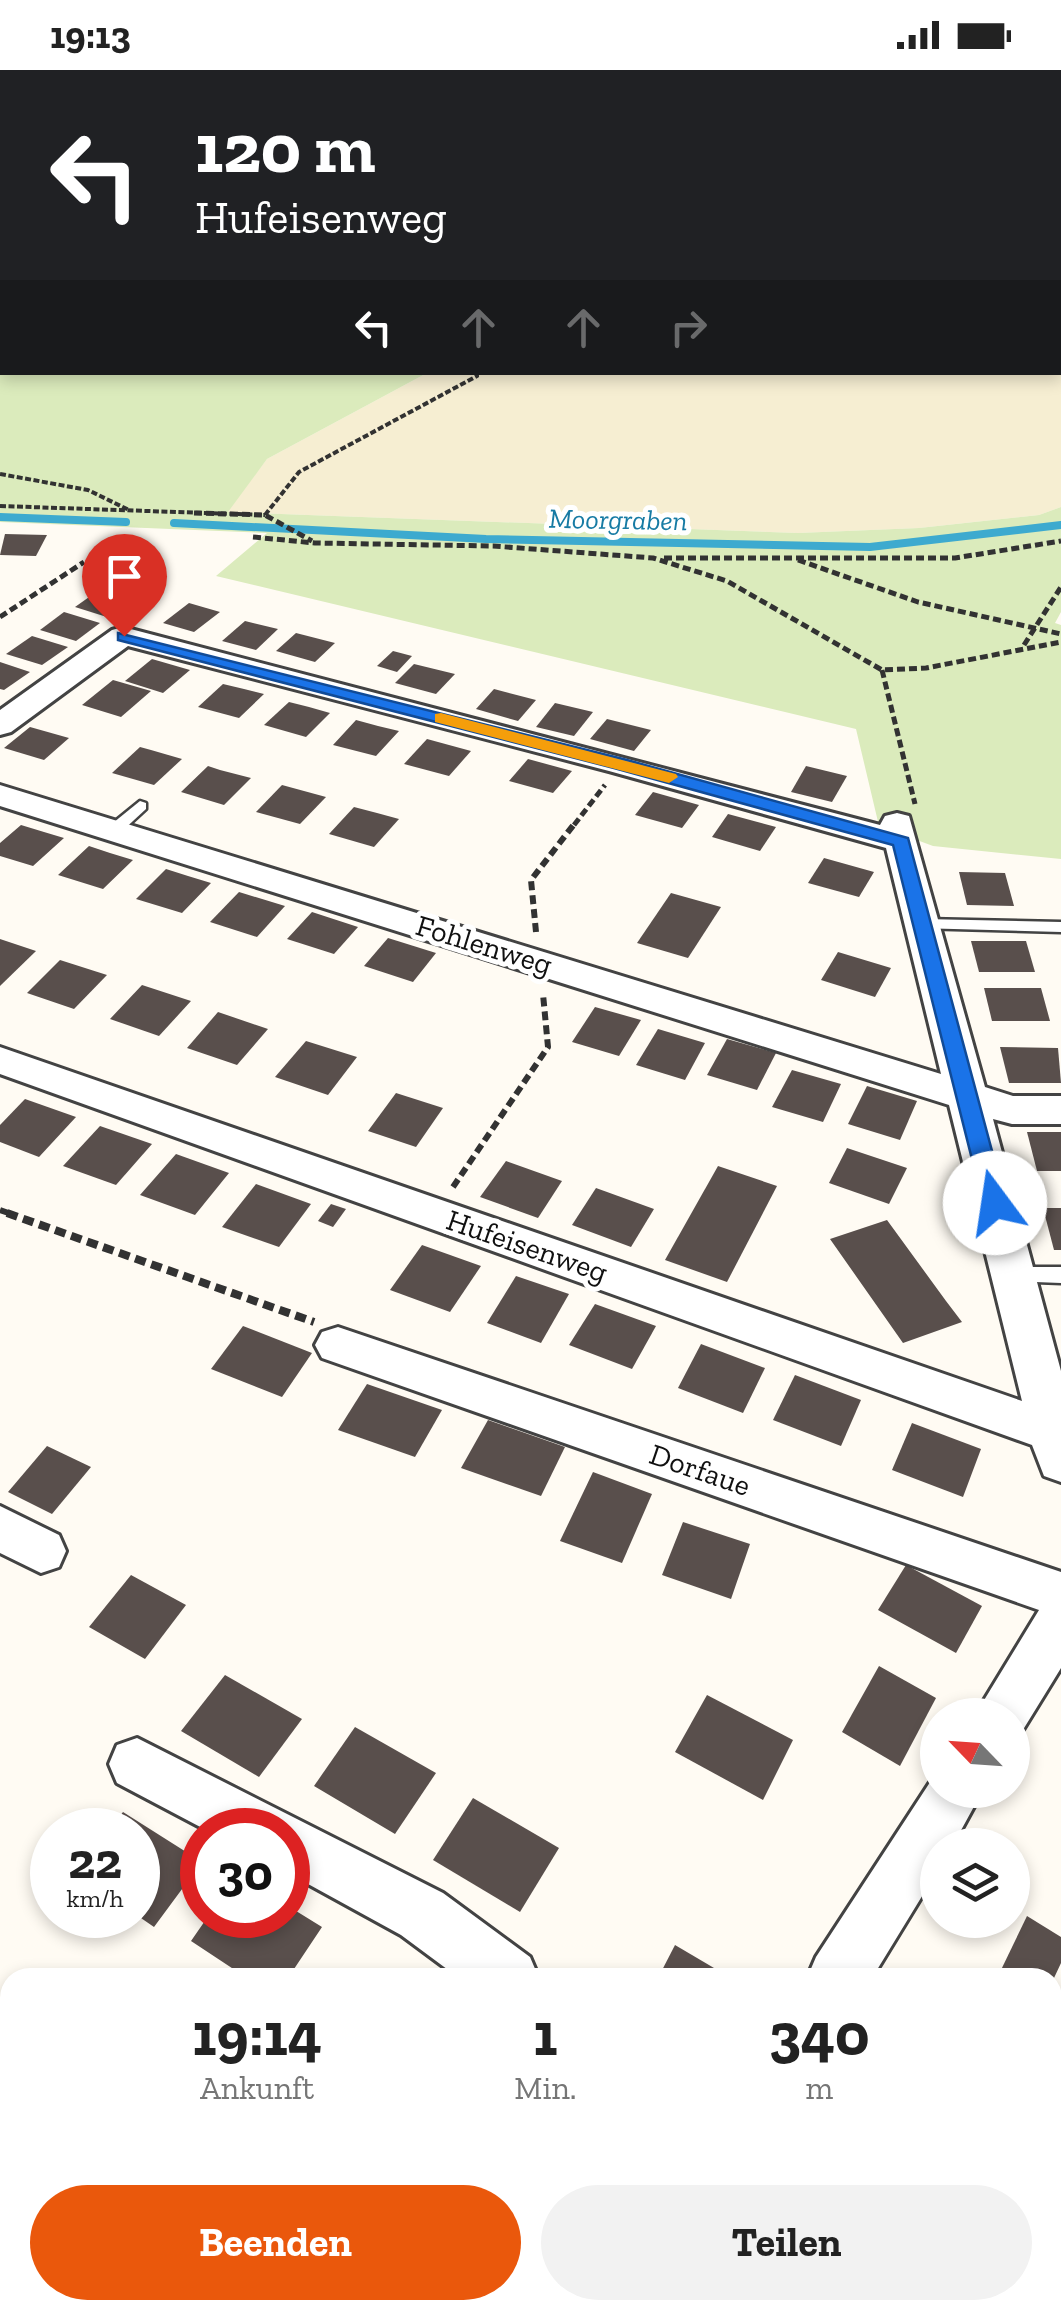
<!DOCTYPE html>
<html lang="de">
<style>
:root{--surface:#fff;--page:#f2f2f2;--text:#222;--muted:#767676;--accent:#ea580c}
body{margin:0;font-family:"Zilla Slab",serif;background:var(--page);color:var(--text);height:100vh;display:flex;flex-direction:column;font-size:38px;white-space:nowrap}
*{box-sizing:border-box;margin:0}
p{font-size:32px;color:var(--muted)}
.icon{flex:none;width:55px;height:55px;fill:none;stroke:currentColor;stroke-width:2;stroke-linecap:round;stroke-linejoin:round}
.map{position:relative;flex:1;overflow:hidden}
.panel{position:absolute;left:0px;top:1898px;width:1062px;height:352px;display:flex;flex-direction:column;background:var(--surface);border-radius:30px 30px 0 0;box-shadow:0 5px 15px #0003}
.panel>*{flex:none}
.hud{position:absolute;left:0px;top:0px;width:1062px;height:305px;box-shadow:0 5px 15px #0003;background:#202124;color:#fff;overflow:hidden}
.needle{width:65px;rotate:295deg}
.tools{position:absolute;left:920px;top:1628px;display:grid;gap:20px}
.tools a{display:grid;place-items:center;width:110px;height:110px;border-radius:50%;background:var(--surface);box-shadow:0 5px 15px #0003;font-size:50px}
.speed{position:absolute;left:30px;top:1738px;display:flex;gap:20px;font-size:50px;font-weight:700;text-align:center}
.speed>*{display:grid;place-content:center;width:130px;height:130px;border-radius:50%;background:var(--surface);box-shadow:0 5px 15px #0003;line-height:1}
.speed small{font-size:25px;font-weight:400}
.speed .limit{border:15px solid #d22;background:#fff;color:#111}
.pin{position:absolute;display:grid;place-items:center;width:85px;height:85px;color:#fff;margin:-102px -42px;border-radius:50% 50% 50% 0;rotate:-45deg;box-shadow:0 0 10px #0007}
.pin .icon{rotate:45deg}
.me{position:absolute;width:110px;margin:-55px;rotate:346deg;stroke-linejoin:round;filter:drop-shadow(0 0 8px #0008)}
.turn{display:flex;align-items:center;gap:35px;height:210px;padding:0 30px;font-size:45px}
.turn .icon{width:130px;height:130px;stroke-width:2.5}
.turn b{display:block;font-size:70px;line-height:85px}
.lanes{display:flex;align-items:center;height:95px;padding:0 30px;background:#0003;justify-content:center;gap:50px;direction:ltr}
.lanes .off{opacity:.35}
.eta{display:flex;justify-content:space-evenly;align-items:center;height:170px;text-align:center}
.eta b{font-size:60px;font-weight:800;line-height:70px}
.button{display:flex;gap:20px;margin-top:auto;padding:20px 30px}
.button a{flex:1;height:115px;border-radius:60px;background:var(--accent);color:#fff;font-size:40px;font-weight:800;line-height:115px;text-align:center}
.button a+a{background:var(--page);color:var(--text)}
.status{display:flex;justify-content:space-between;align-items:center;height:70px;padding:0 50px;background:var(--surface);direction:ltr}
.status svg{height:28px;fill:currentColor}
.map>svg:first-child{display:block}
.farmland{fill:#f6eed2}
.green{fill:#dbebbc}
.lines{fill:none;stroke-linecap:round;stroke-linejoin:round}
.stream{stroke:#3daacf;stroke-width:8}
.building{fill:#594f4c}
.lane-casing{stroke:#434343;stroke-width:5}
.street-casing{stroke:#434343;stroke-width:6}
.path-far4{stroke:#323232;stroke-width:2.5;stroke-dasharray:5 2.5;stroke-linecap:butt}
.path-far3{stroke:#323232;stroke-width:4;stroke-dasharray:6 2.5;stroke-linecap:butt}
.path-far2{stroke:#323232;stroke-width:5;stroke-dasharray:8 4;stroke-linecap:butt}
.path-far1{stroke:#323232;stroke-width:6;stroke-dasharray:9 5;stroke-linecap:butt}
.path{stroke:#323232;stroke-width:8;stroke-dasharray:11 6;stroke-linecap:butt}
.lane{fill:#fff;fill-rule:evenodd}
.street{fill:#fff;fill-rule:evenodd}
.route{fill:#1a73e8;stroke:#114b97;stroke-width:2.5}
.slow{fill:#f59e0b}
.labels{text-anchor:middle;stroke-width:10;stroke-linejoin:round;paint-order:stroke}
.far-water-label{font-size:28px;font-style:italic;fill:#177ba4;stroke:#fff}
.street-label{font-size:30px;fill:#101010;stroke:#fff}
</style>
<div class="status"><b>19:13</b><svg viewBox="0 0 49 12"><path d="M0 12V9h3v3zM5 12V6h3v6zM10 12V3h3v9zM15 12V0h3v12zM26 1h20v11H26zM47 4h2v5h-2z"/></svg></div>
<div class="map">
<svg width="1061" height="2248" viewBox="0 0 1061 2248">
<rect width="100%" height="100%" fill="#fffbf3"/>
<polygon class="farmland" points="1061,224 1061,437 1039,445 919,458 798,463 226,442 267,389 427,303 1060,302"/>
<polygon class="green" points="0,277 2,302 427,303 267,389 228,442 798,463 919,458 1039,445 1061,437 1061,542 1055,553 1061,555 1061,789 933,776 879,756 856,659 216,506 267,463 0,452"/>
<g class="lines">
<g class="stream">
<polyline points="0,447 126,452"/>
<polyline points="174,453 486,469 870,477 1061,455"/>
</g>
</g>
<g class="building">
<polygon points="5,464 47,465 36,486 0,485"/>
<polygon points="99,520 134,531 110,548 75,537"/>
<polygon points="189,533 220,542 194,562 163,553"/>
<polygon points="64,542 100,553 76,571 40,560"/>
<polygon points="245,551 278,559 256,580 222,571"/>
<polygon points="296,563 335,573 315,592 276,581"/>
<polygon points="32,566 68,577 42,595 6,584"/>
<polygon points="393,581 412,586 397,602 377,596"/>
<polygon points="152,589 190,600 163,623 125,611"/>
<polygon points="0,592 30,602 4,620 0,619"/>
<polygon points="414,594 455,604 436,624 395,613"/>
<polygon points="113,610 151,621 121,647 82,635"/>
<polygon points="223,614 244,619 264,624 239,648 198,637"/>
<polygon points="494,619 536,630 518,651 476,639"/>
<polygon points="289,632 309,637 330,643 306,667 264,655"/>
<polygon points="555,633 593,642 574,666 536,657"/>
<polygon points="607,649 651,660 634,681 590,669"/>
<polygon points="356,650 378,656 399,661 376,686 333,675"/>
<polygon points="30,657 69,668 44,690 4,678"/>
<polygon points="427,669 471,681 449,706 404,694"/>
<polygon points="140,677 151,680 182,689 154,715 112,703"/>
<polygon points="528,689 572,701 553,723 509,711"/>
<polygon points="208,696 220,700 251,708 224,735 181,722"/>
<polygon points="806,696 847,706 832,732 791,722"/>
<polygon points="282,715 326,727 300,754 256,742"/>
<polygon points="653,722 699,735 682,758 635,745"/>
<polygon points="354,737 377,743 399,749 374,777 329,764"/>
<polygon points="728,744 776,757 760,781 712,767"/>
<polygon points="21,755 44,762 64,768 33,796 0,786 0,773"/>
<polygon points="89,776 110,783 133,790 103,819 58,805"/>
<polygon points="824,788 874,802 859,827 808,813"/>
<polygon points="166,799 188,806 211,813 182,843 136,829"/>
<polygon points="959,802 1005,803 1014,836 967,835"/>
<polygon points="239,822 285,836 257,867 210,852"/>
<polygon points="671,823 721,837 688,888 637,873"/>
<polygon points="312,842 358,857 334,884 287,869"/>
<polygon points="388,868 436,883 413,912 364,896"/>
<polygon points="0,869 36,881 0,916"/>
<polygon points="971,871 1026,871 1035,902 979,902"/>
<polygon points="838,882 891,898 875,927 821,910"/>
<polygon points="60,890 107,905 74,939 27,923"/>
<polygon points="142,915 191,931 159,966 110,949"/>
<polygon points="984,918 1041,918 1050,951 992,951"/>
<polygon points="595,937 641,950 619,986 572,972"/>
<polygon points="218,942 268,959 237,995 187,978"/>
<polygon points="658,959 705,973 685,1010 636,995"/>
<polygon points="727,969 776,983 757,1020 707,1005"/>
<polygon points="306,971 357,987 328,1025 275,1007"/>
<polygon points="1000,977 1058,978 1061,1013 1009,1013"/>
<polygon points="792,1000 841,1014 823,1052 772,1037"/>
<polygon points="867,1016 917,1031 900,1070 848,1054"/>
<polygon points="396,1023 443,1038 416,1077 368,1061"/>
<polygon points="25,1029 76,1047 39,1087 0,1072 0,1055"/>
<polygon points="100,1056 152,1074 116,1115 63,1096"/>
<polygon points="1027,1062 1061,1062 1061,1101 1037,1101"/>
<polygon points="847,1078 907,1098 889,1134 829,1113"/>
<polygon points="176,1084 229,1103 195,1145 140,1125"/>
<polygon points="506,1091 562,1111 538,1148 480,1127"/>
<polygon points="718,1096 777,1116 727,1212 665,1190"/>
<polygon points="256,1114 311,1134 279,1177 222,1157"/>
<polygon points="596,1118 654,1139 631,1177 572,1155"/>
<polygon points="331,1134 346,1139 333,1157 318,1151"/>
<polygon points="1043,1138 1061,1138 1061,1180 1054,1180"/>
<polygon points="887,1150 946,1231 962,1252 903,1273 830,1169"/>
<polygon points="422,1175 481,1196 450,1242 390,1220"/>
<polygon points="516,1206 569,1224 541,1273 487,1253"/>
<polygon points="595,1234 656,1256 632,1299 569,1275"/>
<polygon points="243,1256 312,1283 282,1327 211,1299"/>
<polygon points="701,1274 765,1298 743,1343 678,1318"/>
<polygon points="795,1305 861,1330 841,1376 773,1350"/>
<polygon points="367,1314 442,1340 415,1387 338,1360"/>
<polygon points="488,1350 565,1377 541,1426 461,1398"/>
<polygon points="912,1353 981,1379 963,1427 892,1400"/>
<polygon points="47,1376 91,1397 52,1444 8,1422"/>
<polygon points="593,1402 652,1424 622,1493 560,1471"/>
<polygon points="683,1452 750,1474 731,1529 662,1505"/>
<polygon points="906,1495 982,1536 956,1583 878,1540"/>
<polygon points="131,1505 186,1535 145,1589 89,1557"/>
<polygon points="879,1596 936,1628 900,1696 842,1662"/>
<polygon points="225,1605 302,1649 259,1707 181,1661"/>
<polygon points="707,1625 793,1670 763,1730 675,1682"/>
<polygon points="355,1657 436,1703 395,1764 314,1716"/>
<polygon points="473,1728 559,1778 520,1842 433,1790"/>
<polygon points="123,1742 202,1792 154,1857 138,1846 138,1760 109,1760"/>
<polygon points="288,1836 322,1857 288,1908 247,1908 191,1871 209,1845 288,1845"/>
<polygon points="1027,1846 1061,1867 1061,1893 1054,1908 1009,1908 1000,1902"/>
<polygon points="675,1875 731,1908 658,1908"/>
<polygon points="1052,2019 1061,2023 1061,2114 1052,2110"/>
</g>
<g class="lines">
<g class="lane-casing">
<g id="lane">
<polygon points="140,731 146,733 146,739 120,763 108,763 108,757"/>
<polygon points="923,849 1061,852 1061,862 917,858 914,854"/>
<polygon points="1013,1197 1061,1197 1061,1213 1006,1211 1003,1205 1006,1199"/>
</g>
</g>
<g class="street-casing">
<g id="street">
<polygon points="123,557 880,755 885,746 897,743 909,746 985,1017 1013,1026 1061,1026 1061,1054 1012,1054 993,1049 1061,1301 1061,1412 1044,1406 1032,1375 0,1004 0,977 1022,1331 949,1035 0,736 0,715 941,1004 886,778 609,701 128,576 11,662 0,665 0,640 112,560"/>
<polygon points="338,1257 1061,1502 1061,1598 1021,1663 1012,1666 1012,1645 975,1645 1039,1540 322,1288 315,1275 322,1262"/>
<polygon points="0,1436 59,1465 66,1481 59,1497 41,1503 0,1483"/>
<polygon points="137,1668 443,1823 530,1887 539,1908 459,1908 401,1865 288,1803 288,1760 206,1760 117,1713 109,1694 117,1675"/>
<polygon points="938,1700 938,1720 983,1720 953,1775 938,1775 938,1800 872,1908 807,1908 816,1887"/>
<polygon points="1052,2136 1061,2140 1061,2206 1052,2203"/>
<polygon points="619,2240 687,2240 685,2248 617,2248"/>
</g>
</g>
<polyline class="path-far4" points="692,2 703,0"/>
<g class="path-far3">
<polyline points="0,303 2,299"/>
<polyline points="0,404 88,420 129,440"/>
<polyline points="0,436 265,445"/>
<polyline points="265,445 299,402 477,306 475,302"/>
</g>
<g class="path-far2">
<polyline points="194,443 265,445 312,471"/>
<polyline points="253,467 315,473 493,476 653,488 727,511 882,600 926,598 1061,572"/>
<polyline points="664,488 955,488 1061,471"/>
<polyline points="798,490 918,532 1061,564"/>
<polyline points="0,547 84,492"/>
<polyline points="1024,575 1061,517"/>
<polyline points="882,600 915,734"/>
<polyline points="574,755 605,715"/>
</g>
<g class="path-far1">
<polyline points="536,862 531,810 575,753"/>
<polyline points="453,1117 548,977 543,924"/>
<polyline points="0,1140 14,1145"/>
</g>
<polyline class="path" points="7,1143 314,1252"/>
<use href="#lane" class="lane"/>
<use href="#street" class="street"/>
</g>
<polygon class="route" points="118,563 627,690 908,768 1006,1133 1003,1139 995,1142 983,1133 893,775 614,698 118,570"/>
<polygon class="slow" points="441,643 676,704 678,707 669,713 435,652 435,644"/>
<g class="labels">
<g class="far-water-label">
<text transform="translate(618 449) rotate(1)" y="10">Moorgraben</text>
</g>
<g class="street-label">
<text transform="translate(484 875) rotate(17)" y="10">Fohlenweg</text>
<text transform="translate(527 1176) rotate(19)" y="10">Hufeisenweg</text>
<text transform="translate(700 1400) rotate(19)" y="10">Dorfaue</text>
</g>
</g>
</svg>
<div class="tools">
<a><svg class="needle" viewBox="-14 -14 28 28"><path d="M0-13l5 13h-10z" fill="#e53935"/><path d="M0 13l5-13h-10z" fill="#767676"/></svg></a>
<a><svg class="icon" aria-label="layers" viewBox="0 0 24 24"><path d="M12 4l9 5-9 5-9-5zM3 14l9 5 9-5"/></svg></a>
</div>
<div class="speed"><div>22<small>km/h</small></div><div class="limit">30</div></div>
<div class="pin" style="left:124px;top:566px;background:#d93025"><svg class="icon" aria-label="arrive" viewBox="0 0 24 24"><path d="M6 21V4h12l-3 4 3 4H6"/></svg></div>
<svg class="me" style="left:995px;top:1133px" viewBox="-20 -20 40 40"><circle r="19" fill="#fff"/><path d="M0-13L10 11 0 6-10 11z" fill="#1a73e8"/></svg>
<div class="hud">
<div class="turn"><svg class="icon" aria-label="left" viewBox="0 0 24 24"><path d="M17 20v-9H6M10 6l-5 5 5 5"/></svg><div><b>120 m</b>Hufeisenweg</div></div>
<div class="lanes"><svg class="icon" aria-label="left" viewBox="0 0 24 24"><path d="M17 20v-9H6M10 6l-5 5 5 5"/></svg><svg class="icon off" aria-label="ahead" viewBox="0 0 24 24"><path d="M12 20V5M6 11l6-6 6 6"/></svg><svg class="icon off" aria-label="ahead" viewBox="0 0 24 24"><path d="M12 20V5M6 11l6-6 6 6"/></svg><svg class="icon off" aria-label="right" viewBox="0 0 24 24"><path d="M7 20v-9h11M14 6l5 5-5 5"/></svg></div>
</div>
<section class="panel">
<div class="eta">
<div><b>19:14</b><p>Ankunft</p></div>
<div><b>1</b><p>Min.</p></div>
<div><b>340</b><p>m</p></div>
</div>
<div class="button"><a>Beenden</a><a>Teilen</a></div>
</section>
</div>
